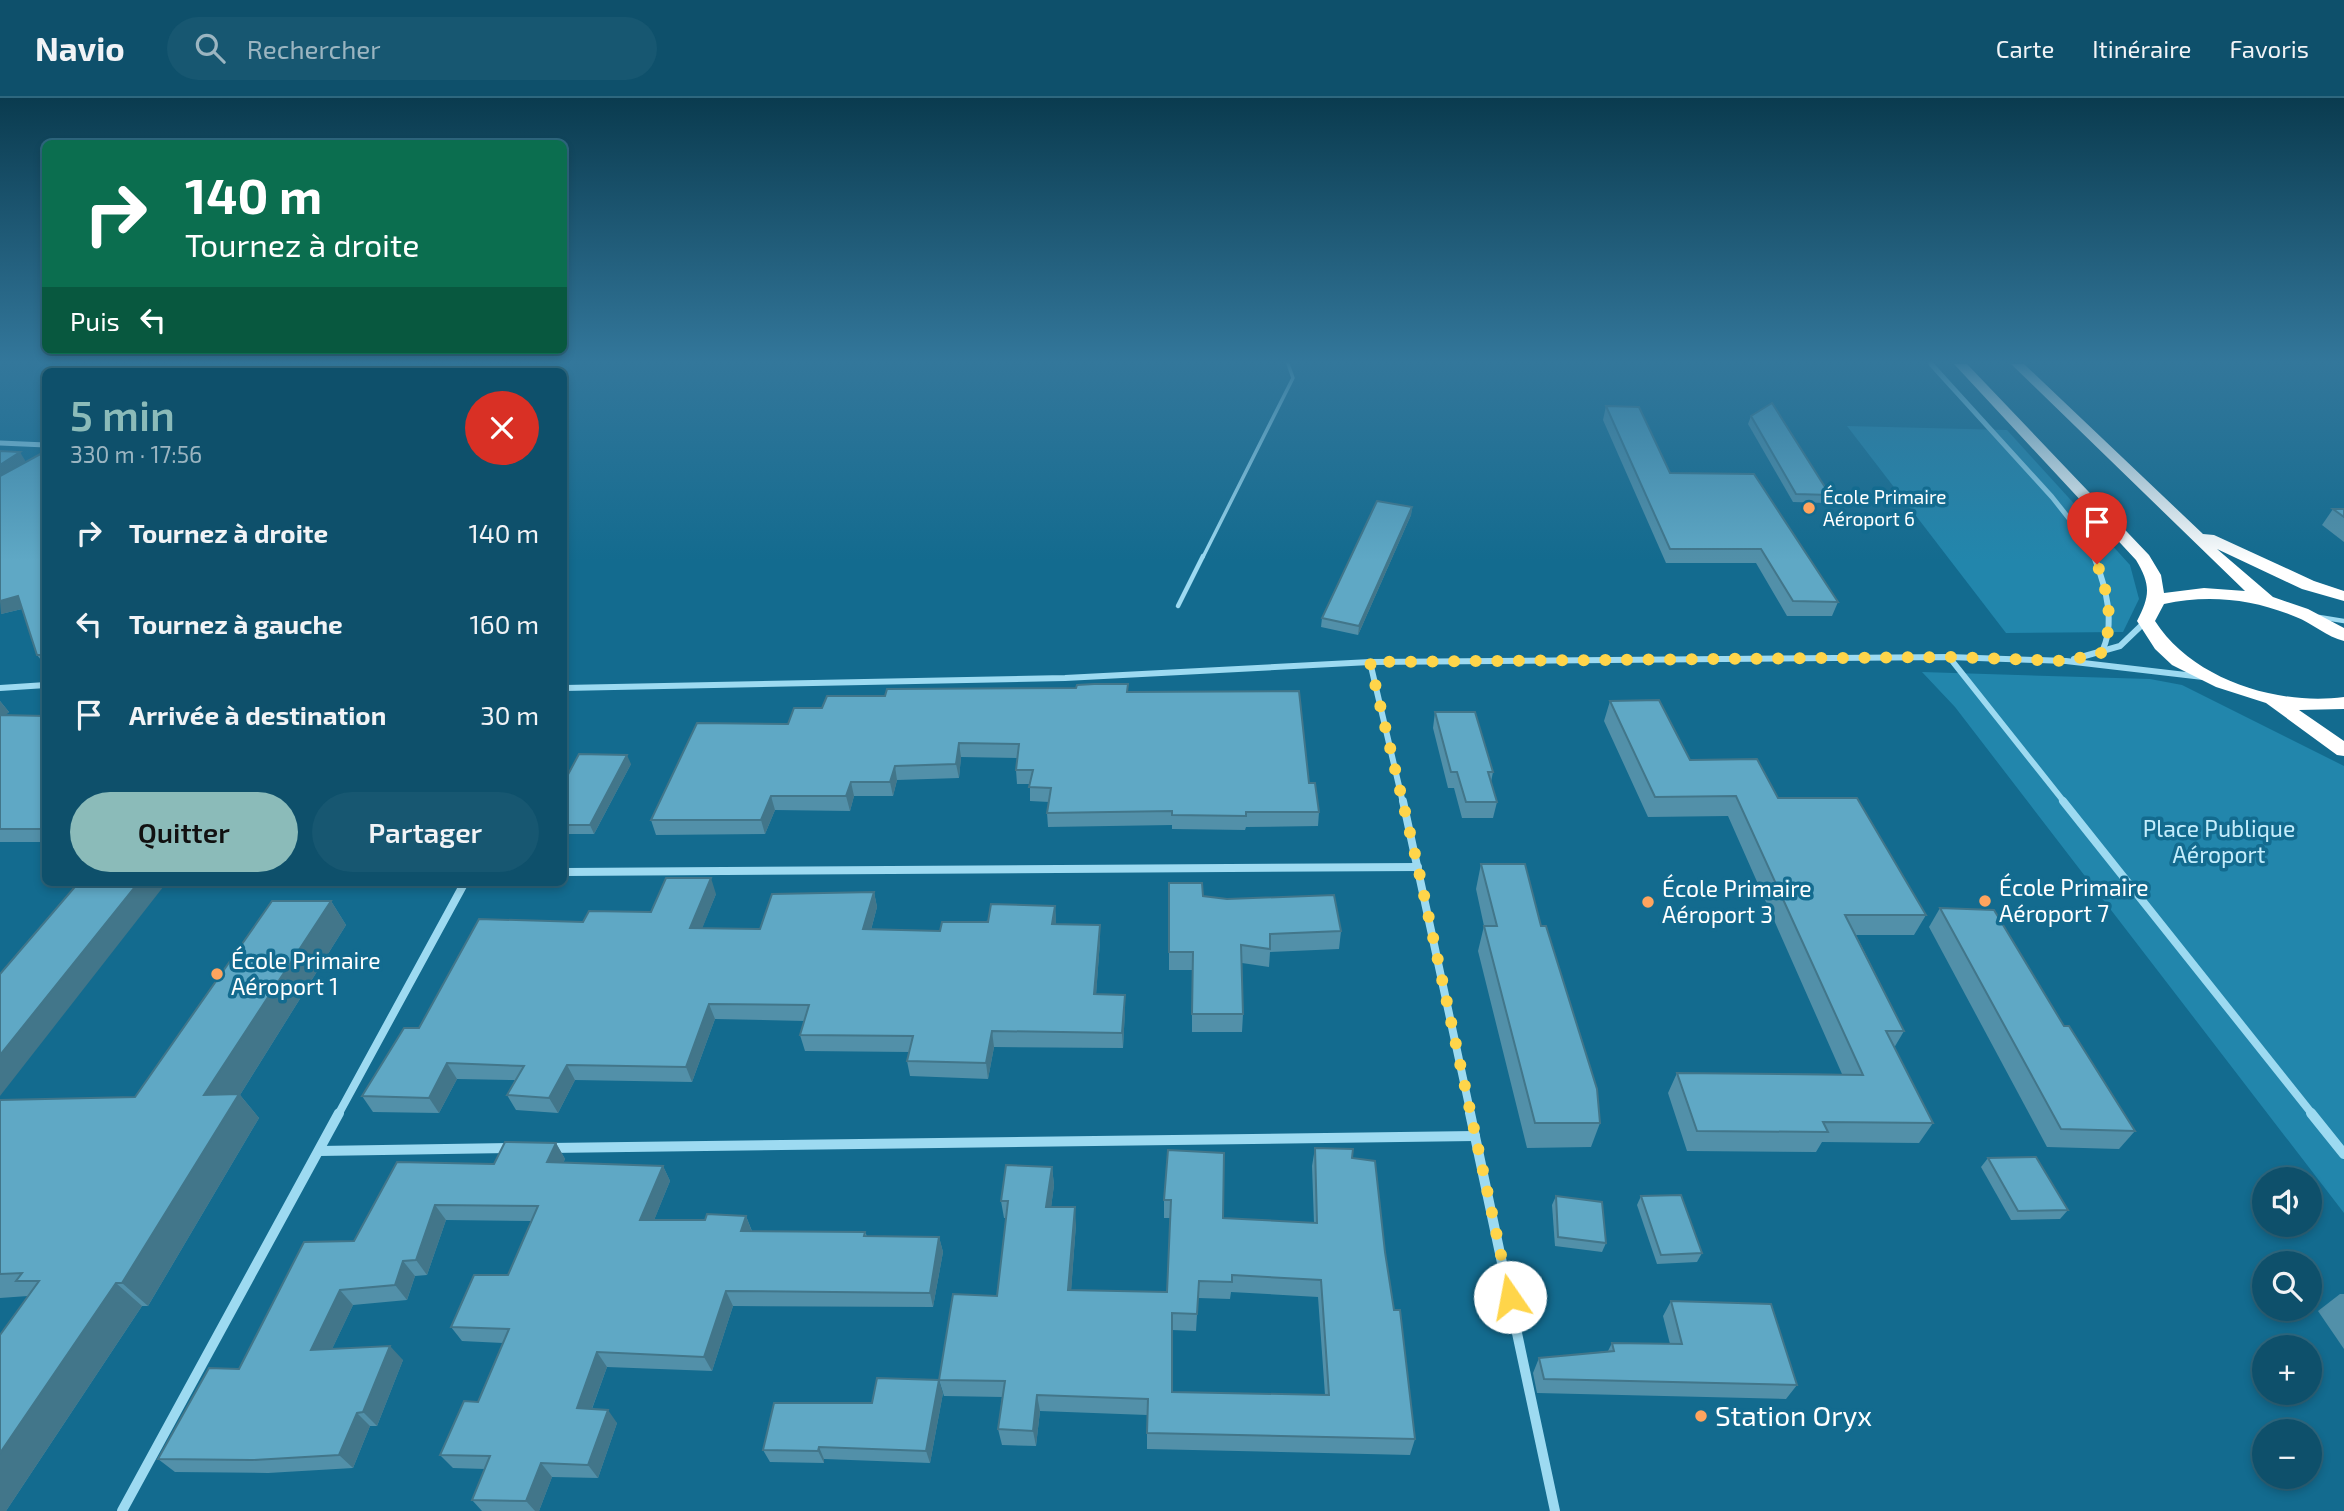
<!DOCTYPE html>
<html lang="fr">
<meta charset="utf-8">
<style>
:root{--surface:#0e506b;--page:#175771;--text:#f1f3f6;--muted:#9bb5c1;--line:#2e677e;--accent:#8bbbb9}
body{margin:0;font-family:"Exo 2",sans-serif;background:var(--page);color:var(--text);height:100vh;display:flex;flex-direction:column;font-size:26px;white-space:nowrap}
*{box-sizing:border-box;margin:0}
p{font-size:23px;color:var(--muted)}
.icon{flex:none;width:38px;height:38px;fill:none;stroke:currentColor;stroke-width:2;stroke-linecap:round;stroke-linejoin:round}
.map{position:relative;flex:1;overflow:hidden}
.drawer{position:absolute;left:42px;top:270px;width:525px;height:518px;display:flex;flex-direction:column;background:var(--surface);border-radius:10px;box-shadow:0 4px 10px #0003,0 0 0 2px var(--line)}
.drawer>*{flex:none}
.guide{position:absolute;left:42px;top:42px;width:525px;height:214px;border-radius:10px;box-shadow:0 4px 10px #0003,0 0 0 2px var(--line);background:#0b6e4f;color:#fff;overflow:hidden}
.buttons{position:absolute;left:2252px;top:1069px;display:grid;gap:14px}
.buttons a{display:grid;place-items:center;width:70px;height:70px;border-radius:50%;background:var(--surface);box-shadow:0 4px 10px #0003,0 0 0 2px var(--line);font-size:35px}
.pin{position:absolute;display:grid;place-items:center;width:60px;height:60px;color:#fff;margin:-72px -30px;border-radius:50% 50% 50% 0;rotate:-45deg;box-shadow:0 0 7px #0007}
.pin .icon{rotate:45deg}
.me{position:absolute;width:77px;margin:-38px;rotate:348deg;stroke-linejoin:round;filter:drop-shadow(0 0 5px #0008)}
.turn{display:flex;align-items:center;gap:24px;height:147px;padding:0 28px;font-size:32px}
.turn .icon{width:91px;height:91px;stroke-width:2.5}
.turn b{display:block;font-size:49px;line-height:60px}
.then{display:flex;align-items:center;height:66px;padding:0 28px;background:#0003;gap:14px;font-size:26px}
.round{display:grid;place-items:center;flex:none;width:74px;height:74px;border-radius:37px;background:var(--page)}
.head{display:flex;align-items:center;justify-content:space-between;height:119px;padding:0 28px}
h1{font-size:42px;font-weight:600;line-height:52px;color:var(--accent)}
.action{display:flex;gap:14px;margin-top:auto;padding:14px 28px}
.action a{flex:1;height:80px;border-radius:42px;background:var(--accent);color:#111;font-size:28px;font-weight:600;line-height:80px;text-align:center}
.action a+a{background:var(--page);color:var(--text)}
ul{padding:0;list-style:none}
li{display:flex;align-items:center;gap:21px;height:91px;padding:0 28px}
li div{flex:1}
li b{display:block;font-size:26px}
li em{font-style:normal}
header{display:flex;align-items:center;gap:42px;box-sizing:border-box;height:98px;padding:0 35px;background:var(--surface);border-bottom:2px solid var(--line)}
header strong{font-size:33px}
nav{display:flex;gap:38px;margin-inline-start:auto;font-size:24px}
.search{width:490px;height:63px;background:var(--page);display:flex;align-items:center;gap:18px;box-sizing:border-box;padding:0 24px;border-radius:38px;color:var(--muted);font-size:26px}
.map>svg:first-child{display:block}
.green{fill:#2286ac}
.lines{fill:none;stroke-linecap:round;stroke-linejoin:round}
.lane-far1{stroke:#9ddaf1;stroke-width:3.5}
.lane{stroke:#9ddaf1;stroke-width:4.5}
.street-far3{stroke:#9ddaf1;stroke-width:5}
.street-far2{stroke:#9ddaf1;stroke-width:6}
.street-far1{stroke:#9ddaf1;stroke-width:8}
.street{stroke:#9ddaf1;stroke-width:10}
.highway{fill:#fff;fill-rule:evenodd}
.wall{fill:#5290a9;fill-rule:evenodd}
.shaded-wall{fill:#42768a}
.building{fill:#5fa8c5;stroke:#42768a;stroke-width:2;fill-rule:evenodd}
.route{stroke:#ffd54a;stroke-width:12;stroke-dasharray:0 21.6}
.poi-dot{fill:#ffa45e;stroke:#136b8f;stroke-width:2.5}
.labels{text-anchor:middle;stroke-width:7;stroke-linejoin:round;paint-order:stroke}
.far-poi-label{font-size:19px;fill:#fff;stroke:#136b8f;text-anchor:start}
.park-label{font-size:23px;fill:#c4edfc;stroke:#136b8f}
.poi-label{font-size:23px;fill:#fff;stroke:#136b8f;text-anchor:start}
.near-poi-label{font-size:28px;fill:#fff;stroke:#136b8f;text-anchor:start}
</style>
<header>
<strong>Navio</strong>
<div class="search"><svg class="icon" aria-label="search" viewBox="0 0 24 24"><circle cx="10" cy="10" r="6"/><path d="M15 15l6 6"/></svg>Rechercher</div>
<nav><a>Carte</a><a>Itinéraire</a><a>Favoris</a></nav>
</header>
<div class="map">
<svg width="2344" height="1413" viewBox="0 0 2344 1413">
<rect width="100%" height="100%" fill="#136b8f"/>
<g class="green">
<polygon points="1847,328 2007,332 2130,467 2139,501 2123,534 2006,535"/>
<polygon points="1922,574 2150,581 2182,587 2344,668 2344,1115 1955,609"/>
</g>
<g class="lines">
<polyline class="lane-far1" points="1203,459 1293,280 1288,266"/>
<g class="lane">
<polyline points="1178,508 1203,458"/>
<polyline points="2319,519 2344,523"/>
</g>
<g class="street-far3">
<polyline points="1931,266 2052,399 2090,447 2095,459"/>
<polyline points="0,345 46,347"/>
</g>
<g class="street-far2">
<path d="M2094,458C2105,487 2117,526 2101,555"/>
<polyline points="1949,559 2065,705"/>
<polyline points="2074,561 2120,548 2145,524"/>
<polyline points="1370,564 1403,705"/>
<polyline points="0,590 46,587"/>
<polyline points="564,590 1065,580 1370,564 1949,559 2066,563 2203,579"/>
</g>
<g class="street-far1">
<polyline points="1403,703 1471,1017"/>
<polyline points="2063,703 2313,1017"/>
<polyline points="564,774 1418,769"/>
<polyline points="338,1017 465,784"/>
</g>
<g class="street">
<polyline points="1470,1015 1555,1413"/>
<polyline points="2311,1015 2344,1056"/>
<polyline points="549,1050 1475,1038"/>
<polyline points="319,1053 509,1050"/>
<polyline points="122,1413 339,1015"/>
</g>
<path class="highway" d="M1954,266H1967L2149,457L2161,477L2164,495L2204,490L2245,493L2011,266H2024L2203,436L2214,437L2314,483L2344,493V503L2302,491L2217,451L2273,499L2308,511L2344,530V543C2327,539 2312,525 2296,519C2254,501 2208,496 2164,506L2155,523C2192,581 2277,608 2344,599V611L2299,612L2344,643V658L2337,657L2266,605L2216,589L2172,567L2155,551L2137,523C2150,498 2151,487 2136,462Z"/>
</g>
<g class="wall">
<polygon points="1606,308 1670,375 1838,504 1832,518 1787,518 1756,465 1666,465 1603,322"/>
<polygon points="1751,318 1830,397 1827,405 1793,404 1748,326"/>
<polygon points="46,353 46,568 37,557 22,511 1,516 26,364"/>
<polygon points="1412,409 1411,417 1358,537 1321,529 1322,520"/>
<polygon points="2333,411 2344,411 2344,444 2322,427"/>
<polygon points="1128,594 1309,685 1319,714 1318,728 1246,729 1245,732 1172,731 1172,727 1048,729 1047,715 1049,704 1030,703 1030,686 1017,686 1016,672 1017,660 961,659 959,680 897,682 893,698 854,698 850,713 775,712 765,736 656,737 651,722 788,626 822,610 885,598"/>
<polygon points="0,603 9,614 5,617 46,618 46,744 0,744"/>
<polygon points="1610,603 1690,662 1778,700 1926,817 1914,837 1856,837 1904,933 1894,950 1933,1025 1919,1045 1822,1044 1816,1054 1687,1053 1668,995 1677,975 1842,976 1728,718 1648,719 1604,623"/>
<polygon points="1435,614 1493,674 1491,684 1497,704 1493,720 1462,720 1454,690 1448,690 1433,630"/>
<polygon points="631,666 594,736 564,736 564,684"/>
<polygon points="1481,766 1541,828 1600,1025 1591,1049 1527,1050 1478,853 1484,828 1476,791"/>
<polygon points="1169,785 1203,798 1341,833 1339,851 1270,854 1269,869 1242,865 1243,916 1242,934 1192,934 1192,872 1169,872"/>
<polygon points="874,794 877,809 871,832 940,833 1055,808 1056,826 1100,843 1096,896 1125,912 1123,950 994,949 988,981 910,978 907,963 909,954 805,953 800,937 805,923 715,921 692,984 575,982 558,1015 516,1012 507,997 515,982 457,981 439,1015 373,1014 362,998 419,930 583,824 651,814 716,796 702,830 760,831"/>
<polygon points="331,803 346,827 240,997 259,1020 148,1208 142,1208 6,1413 0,1413 28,1198 0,1200 0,1002 135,999"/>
<polygon points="1940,810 2064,928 2135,1033 2119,1051 2047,1049 1929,829"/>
<polygon points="556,1045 565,1061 563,1065 663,1068 670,1083 654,1122 705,1122 746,1118 752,1133 865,1134 867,1138 939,1139 943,1154 933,1209 733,1208 712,1273 607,1269 592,1311 617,1325 598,1380 552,1379 539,1413 482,1413 472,1402 485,1371 453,1370 440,1357 478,1304 503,1245 462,1243 451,1229 508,1177 532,1123 446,1122 427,1177 415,1178 407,1202 353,1207 332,1251 403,1262 377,1328 370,1328 353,1370 268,1375 175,1374 158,1361 354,1143 494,1066"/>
<path d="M1315,1050L1352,1060L1385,1154L1415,1341L1410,1357L1147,1351V1317L1040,1313L1036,1348L1002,1347L998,1331L1002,1299L944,1298L939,1282L997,1198L1006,1120H1004L1001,1103L1052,1069L1054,1087L1051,1109L1076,1126L1071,1192L1167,1194L1170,1120H1164V1102L1168,1052L1223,1120L1314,1125L1312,1068ZM1231,1194L1318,1199L1325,1297L1172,1294V1232L1196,1233L1198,1200L1230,1201Z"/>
<polygon points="1988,1060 2068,1112 2060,1121 2011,1122 1981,1069"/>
<polygon points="1556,1098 1606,1145 1602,1154 1555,1148 1552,1107"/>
<polygon points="1641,1098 1702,1155 1697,1164 1657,1166 1637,1107"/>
<polygon points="2340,1196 2344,1196 2344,1251 2318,1213"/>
<polygon points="1671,1203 1797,1287 1786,1301 1537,1295 1533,1275 1539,1260 1608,1253 1612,1245 1670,1246 1663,1218"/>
<polygon points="943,1295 930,1365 824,1361 824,1365 770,1364 763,1352 872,1305"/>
</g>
<g class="shaded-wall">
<polygon points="20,354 26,364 0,381 0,367"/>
<polygon points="1412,409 1411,417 1358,537 1359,528"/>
<polygon points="18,498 26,510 1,516 0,503"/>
<polygon points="0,603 9,614 0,622"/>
<polygon points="959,645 961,659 959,680 956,666"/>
<polygon points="627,657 631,666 594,736 590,727"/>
<polygon points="895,668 897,682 893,698 890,684"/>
<polygon points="851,684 854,698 850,713 846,698"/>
<polygon points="771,698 775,712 765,736 761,722"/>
<polygon points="711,780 716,796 696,846 690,830"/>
<polygon points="139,784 167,784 0,998 0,957"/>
<polygon points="874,794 877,809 867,847 863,831"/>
<polygon points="331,803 346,827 240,997 259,1020 148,1208 122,1185 204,997"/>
<polygon points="1055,808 1056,824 1054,842 1052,826"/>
<polygon points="1100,827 1100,843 1095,912 1094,896"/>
<polygon points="1125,897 1125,912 1123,950 1122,935"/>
<polygon points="709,906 715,921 692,984 686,969"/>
<polygon points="992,933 994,949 988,981 986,965"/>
<polygon points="447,965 457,981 439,1015 429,1000"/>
<polygon points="567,967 575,982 558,1015 549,1000"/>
<polygon points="556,1045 565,1061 556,1080 547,1064"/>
<polygon points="663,1068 670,1083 648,1137 640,1122"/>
<polygon points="1052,1069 1054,1087 1049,1126 1046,1109"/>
<polygon points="435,1107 446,1122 427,1177 416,1162"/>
<polygon points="1075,1109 1076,1126 1070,1209 1068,1192"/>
<polygon points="746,1118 752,1134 741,1133"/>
<polygon points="939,1139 943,1154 933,1209 930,1195"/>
<polygon points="403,1163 415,1178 407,1202 395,1187"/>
<polygon points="116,1185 142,1208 6,1413 0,1413 0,1355"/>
<polygon points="340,1192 353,1207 325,1266 311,1252"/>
<polygon points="726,1193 733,1208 712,1273 704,1259"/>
<polygon points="390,1248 403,1262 377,1328 363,1314"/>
<polygon points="597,1254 607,1269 587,1324 577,1310"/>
<polygon points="939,1282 943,1295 930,1365 926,1353"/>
<polygon points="1037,1297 1040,1313 1036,1348 1033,1333"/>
<polygon points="608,1312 617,1325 598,1380 588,1367"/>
<polygon points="357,1315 370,1328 353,1370 339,1357"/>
<polygon points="819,1349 824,1361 824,1365 818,1353"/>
<polygon points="541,1365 552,1379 539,1413 535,1413 526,1403"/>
</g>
<g class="building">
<polygon points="1772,305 1830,397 1796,396 1751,318"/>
<polygon points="1606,308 1639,309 1670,375 1754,376 1838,504 1793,503 1761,451 1670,451"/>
<polygon points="0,353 20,354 0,367"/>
<polygon points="46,353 46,557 37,557 18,498 0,503 0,378"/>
<polygon points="1377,403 1412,409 1359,528 1322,520"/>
<polygon points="2333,411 2344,411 2344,419"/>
<polygon points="1094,586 1128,586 1127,594 1299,593 1309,685 1315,685 1319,714 1246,714 1246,718 1172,717 1172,713 1047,715 1051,690 1029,689 1033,672 1016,672 1019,646 959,645 956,666 895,668 890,684 851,684 846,698 771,698 761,722 651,722 697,625 788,626 794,610 822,610 827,598 885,598 887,591 1076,590 1077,587"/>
<polygon points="1659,602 1690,662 1757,661 1778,700 1857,700 1926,817 1845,817 1904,933 1886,933 1933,1025 1823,1024 1828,1034 1697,1033 1677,975 1863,977 1736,698 1655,699 1610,603"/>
<polygon points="1435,614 1475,614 1493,674 1488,674 1497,704 1466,704 1457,674 1451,674"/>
<polygon points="0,617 46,618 46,729 44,731 0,731"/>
<polygon points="579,656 627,657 590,727 564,727 564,684"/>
<polygon points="1481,766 1525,766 1541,828 1546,828 1597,991 1600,1025 1535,1025 1484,828 1497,828"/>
<polygon points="666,780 711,780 690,830 760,831 772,796 874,794 863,831 940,833 942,824 988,824 991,806 1055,808 1052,826 1100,827 1094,896 1125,897 1122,935 992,933 986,965 907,963 913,938 800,937 809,907 709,906 686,969 567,967 549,1000 507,997 524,968 447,965 429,1000 362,998 404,930 419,930 479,821 583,824 589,813 651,814"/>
<polygon points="79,784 139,784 0,957 0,876"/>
<polygon points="1169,785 1202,785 1203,798 1227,801 1334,797 1341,833 1270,836 1270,851 1241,847 1243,916 1192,916 1193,854 1169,854"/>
<polygon points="272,803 331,803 204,997 239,996 122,1185 116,1185 0,1355 0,1237 39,1183 16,1183 22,1175 0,1176 0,1002 135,999"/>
<polygon points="1940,810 1994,812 2064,928 2069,928 2135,1033 2061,1031"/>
<polygon points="505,1044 556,1045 547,1064 663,1068 640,1122 705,1122 707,1116 746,1118 741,1133 865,1134 864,1138 939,1139 930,1195 726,1193 704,1259 597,1254 577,1310 608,1312 588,1367 541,1365 526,1403 472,1402 490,1358 440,1357 464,1303 478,1304 509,1231 451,1229 474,1177 508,1177 538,1108 435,1107 416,1162 403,1163 395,1187 340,1192 311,1252 390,1248 363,1314 357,1315 339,1357 252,1362 158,1361 209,1270 239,1271 304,1144 354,1143 397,1064 494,1066"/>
<path d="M1315,1050L1353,1051L1352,1060L1375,1063L1385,1154L1394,1212H1400L1415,1341L1147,1335L1148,1301L1037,1297L1033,1333L998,1331L1005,1283L939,1282L953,1196L997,1198L1008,1103H1001L1006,1067L1052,1069L1046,1109H1075L1068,1192L1167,1194L1171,1102H1164L1168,1052L1224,1055L1223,1120L1317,1125ZM1232,1177L1321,1182L1329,1297L1172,1294V1215L1197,1216L1199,1183L1232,1184Z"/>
<polygon points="2036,1059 2068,1112 2018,1113 1988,1060"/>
<polygon points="1681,1097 1702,1155 1661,1157 1641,1098"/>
<polygon points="1556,1098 1602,1104 1606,1145 1558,1139"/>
<polygon points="1671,1203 1771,1206 1797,1287 1544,1281 1539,1260 1614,1253 1612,1245 1682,1246"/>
<polygon points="877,1280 939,1282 926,1353 819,1349 818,1353 763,1352 774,1305 872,1305"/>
</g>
<linearGradient id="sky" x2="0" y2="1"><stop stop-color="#0a3b4f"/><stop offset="0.57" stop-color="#33779b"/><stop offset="1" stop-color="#33779b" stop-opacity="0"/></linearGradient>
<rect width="2344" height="463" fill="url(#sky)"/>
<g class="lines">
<path class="route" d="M1510,1199L1418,769L1370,564L1949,559L2066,563L2101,555C2115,528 2108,494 2097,466"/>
</g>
<g class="poi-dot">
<circle cx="1809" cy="410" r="7"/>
<circle cx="1985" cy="803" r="7"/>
<circle cx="1648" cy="804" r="7"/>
<circle cx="217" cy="876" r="7"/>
<circle cx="1701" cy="1318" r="7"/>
</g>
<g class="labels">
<g class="far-poi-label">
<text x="1823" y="406">École Primaire<tspan x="1823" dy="22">Aéroport 6</tspan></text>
</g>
<g class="park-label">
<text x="2219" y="739">Place Publique<tspan x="2219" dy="26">Aéroport</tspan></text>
</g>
<g class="poi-label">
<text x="1999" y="798">École Primaire<tspan x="1999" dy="26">Aéroport 7</tspan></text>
<text x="1662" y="799">École Primaire<tspan x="1662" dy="26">Aéroport 3</tspan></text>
<text x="231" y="871">École Primaire<tspan x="231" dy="26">Aéroport 1</tspan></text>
</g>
<g class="near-poi-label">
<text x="1715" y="1328">Station Oryx</text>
</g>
</g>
</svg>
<div class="buttons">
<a><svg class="icon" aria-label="sound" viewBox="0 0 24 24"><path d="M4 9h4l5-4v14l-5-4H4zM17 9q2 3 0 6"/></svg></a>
<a><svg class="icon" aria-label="search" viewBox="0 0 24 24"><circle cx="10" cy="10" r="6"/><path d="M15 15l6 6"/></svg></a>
<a>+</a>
<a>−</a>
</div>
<div class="pin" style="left:2097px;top:466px;background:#d93025"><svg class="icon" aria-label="arrive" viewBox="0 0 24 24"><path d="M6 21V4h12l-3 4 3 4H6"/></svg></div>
<svg class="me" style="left:1510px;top:1199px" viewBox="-20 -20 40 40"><circle r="19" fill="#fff"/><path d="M0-13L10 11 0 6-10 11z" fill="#ffd54a"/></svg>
<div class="guide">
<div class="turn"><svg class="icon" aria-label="right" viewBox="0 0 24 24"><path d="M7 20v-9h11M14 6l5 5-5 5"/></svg><div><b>140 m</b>Tournez à droite</div></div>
<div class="then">Puis<svg class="icon" aria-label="left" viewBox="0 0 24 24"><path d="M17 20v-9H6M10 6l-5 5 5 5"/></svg></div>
</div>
<section class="drawer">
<div class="head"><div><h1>5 min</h1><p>330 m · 17:56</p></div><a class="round" style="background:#d93025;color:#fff"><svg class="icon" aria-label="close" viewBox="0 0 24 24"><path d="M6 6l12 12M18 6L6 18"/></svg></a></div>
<ul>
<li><svg class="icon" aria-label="right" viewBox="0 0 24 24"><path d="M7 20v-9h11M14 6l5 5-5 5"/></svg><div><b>Tournez à droite</b></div><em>140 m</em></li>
<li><svg class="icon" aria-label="left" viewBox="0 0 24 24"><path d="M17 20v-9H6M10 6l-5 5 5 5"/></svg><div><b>Tournez à gauche</b></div><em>160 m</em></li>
<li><svg class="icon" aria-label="arrive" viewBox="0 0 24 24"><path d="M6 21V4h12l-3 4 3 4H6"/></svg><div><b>Arrivée à destination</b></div><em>30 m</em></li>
</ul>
<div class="action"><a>Quitter</a><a>Partager</a></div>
</section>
</div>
